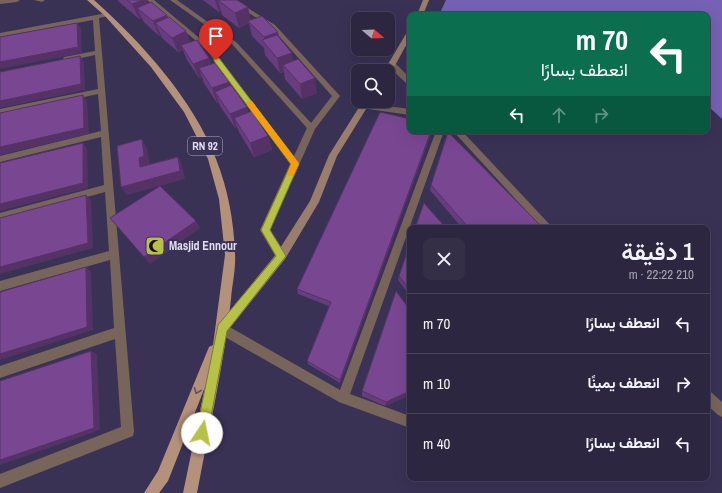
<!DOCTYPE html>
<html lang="ar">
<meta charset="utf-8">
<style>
:root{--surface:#2c2640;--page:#342e47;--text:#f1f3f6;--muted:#a6a5b1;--line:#484359}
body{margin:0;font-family:"Archivo Narrow",Vazirmatn,sans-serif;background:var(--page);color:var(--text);direction:rtl;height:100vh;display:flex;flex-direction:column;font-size:15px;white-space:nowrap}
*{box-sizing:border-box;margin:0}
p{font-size:13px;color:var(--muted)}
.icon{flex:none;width:22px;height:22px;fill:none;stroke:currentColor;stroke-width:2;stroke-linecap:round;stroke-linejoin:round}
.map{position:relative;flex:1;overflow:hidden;direction:ltr}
.drawer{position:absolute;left:407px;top:225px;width:303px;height:256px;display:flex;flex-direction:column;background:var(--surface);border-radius:8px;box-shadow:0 4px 16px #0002,0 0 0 1px var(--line);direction:rtl}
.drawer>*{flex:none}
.guide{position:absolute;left:407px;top:12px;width:303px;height:122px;border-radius:8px;box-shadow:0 4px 16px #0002,0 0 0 1px var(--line);direction:rtl;background:#0b6e4f;color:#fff;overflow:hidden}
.needle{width:26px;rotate:109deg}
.controls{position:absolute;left:351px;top:12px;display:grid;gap:8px}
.controls a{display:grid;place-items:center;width:44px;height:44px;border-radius:8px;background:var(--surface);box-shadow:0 4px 16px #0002,0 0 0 1px var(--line);font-size:20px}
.pin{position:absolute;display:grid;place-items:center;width:34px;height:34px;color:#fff;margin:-41px -17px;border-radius:50% 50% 50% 0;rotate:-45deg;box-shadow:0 0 4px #0007}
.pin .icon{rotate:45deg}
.me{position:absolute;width:44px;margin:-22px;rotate:11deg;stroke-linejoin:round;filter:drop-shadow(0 0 3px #0008)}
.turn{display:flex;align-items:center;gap:14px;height:84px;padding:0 16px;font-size:18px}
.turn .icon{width:52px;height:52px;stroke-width:2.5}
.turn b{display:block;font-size:28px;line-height:34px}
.lanes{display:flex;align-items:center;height:38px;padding:0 16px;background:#0003;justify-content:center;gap:20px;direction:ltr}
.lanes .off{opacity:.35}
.round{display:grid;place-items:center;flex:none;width:42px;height:42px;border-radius:8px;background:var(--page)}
.head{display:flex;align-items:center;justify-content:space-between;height:68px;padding:0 16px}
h1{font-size:24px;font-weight:600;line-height:30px}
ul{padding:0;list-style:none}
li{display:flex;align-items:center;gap:12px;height:60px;padding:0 16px;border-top:1px solid var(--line)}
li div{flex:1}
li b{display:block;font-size:15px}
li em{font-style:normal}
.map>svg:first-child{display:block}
.forest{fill:#7661b4}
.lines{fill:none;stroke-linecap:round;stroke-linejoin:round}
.lane{fill:#77655b;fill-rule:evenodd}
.street{fill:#77655b;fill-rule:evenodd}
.secondary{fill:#997e6d;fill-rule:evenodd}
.primary{fill:#b4917b;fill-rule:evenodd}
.wall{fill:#683d7e}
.shaded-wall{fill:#553266}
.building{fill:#794792;stroke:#553266}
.oneway{stroke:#5f4e60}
.route{fill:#b8c147;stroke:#787d2e}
.slow{fill:#f59e0b}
.labels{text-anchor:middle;stroke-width:4;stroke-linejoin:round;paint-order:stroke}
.shield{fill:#3a3255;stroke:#afaac4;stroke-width:1}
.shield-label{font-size:11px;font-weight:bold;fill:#e1ddf4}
.poi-label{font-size:12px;font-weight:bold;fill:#e1ddf4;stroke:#3a3255;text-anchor:start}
</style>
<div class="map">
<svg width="722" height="493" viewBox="0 0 722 493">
<rect width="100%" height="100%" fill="#3a3255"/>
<polygon class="forest" points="446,0 722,0 722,119 707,105 707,15 439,15"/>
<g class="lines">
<polygon class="lane" points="0,0 20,0 17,2 0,4"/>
<g class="street">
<polygon points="34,0 45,0 42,2"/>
<polygon points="147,0 154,0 210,47 294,156 307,128 232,44 170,0 177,0 236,42 311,123 332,96 271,27 228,0 235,0 275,25 340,96 315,129 270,230 285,253 286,256 285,259 281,260 277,259 260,230 290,164 206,49"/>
<polygon points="107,13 109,14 109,16 99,18 134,431 133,436 0,488 0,474 121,427 115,339 0,378 0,366 114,328 110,260 0,291 0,281 109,251 105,192 0,221 0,213 104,185 101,137 0,162 0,156 101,131 98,94 0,115 0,109 98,89 95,55 67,61 63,59 64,57 95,51 93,20 0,37 0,33"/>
<polygon points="389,63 395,63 410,78 410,84 407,84 389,67"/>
<polygon points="364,103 410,109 410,115 361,108 361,104"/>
<polygon points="436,131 444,131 350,394 410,416 410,428 339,402 218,333 216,329 218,325 222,324 226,325 340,390"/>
<polygon points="453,131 462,131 553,228 542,228"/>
<polygon points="707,390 711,392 722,402 722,417 718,415 707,405"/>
</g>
<g class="secondary">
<polygon points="423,0 429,0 423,15 417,15"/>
<polygon points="410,30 410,38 392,71 388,73 388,71 384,71 407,32"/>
<polygon points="363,101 371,101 337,156 319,202 285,259 226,333 222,334 218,333 216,329 218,325 277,253 310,201 329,155"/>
</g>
<path class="primary" d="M87,0H94C142,43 193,99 216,159C228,189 234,222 235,254C236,269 232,285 231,299C224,364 209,429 197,493H183L205,387L168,481L159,493H144L158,471L209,347L213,345L225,255L219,199L208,159L184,112L151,67L105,16Z"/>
</g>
<g class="wall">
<polygon points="117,0 146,0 148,4 167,15 168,18 186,31 190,42 209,58 211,64 229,82 230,86 249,113 268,136 272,150 254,157 239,132 237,127 235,128 220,106 219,103 217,103 204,83 202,77 199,78 187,60 183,50 178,52 162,38 161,35 159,36 144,22 142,18 139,19"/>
<polygon points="203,0 237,0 251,20 279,38 293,61 317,93 302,99 285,79 284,72 280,73 265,55 264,48 252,36 249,23 239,28 222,15 221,11 219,12"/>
<polygon points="410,131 432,131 340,383 308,364 307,361 329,306 298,294 297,289"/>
<polygon points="431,185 543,228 462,228 430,190"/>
<polygon points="410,243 410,296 398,280 399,276"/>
<polygon points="410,310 410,398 408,396 385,406 362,396 362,391"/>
</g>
<g class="shaded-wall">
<polygon points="143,0 146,0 152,14 137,8 142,18 139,19 132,4"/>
<polygon points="215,0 229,0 218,0 221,11 219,12"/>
<polygon points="248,7 251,22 248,21 249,23 239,28 235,13"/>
<polygon points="167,15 173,30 155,23 161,35 159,36 153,21"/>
<polygon points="77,23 81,29 82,53 0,69 0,62"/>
<polygon points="186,31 192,46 181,45 183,50 178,52 172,38"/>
<polygon points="278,32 281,46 265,44 264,37"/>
<polygon points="292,53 294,68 283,65 284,72 280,73 277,58"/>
<polygon points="80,56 84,62 85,90 0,108 0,101"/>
<polygon points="209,58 214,73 199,68 202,77 199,78 193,64"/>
<polygon points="315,78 317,93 302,99 300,84"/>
<polygon points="229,82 234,97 215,92 219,103 217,103 212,88"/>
<polygon points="83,95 87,101 89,134 0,155 0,147"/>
<polygon points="247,107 251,121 234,118 237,127 235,128 230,114"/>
<polygon points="431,131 432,131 340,383 340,380"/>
<polygon points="268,136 272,150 254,157 250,143"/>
<polygon points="142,139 147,148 150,165 140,167 139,158"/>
<polygon points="83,143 87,149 88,188 0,211 0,204"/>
<polygon points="178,157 182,165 185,179 127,195 121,187"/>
<polygon points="86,195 91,200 93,248 0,274 0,267"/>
<polygon points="196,221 200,228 150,264 144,257"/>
<polygon points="86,267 91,272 93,330 0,360 0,354"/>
<polygon points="91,351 97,354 100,430 0,465 0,460"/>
<polygon points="410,391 408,396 385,406 386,402"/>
</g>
<g class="building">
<polygon points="127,0 143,0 132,4"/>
<polygon points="218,0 237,0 248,7 235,13"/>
<polygon points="151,2 167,15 153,21 137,8"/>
<polygon points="262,16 278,32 264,37 248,21"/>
<polygon points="169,17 186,31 172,38 155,23"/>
<polygon points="77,23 78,47 0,62 0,37"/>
<polygon points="277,35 292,53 277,58 262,40"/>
<polygon points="197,40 209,58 193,64 181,45"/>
<polygon points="80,56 81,84 0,101 0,72"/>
<polygon points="298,59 315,78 300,84 283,65"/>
<polygon points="215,63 229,82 212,88 199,68"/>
<polygon points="231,85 247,107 230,114 215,92"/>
<polygon points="83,95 84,128 0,147 0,113"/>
<polygon points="252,111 268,136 250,143 234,118"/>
<polygon points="380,112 410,119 410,131 431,131 340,380 307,361 331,302 297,289"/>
<polygon points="448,132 543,228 469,228 431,185"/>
<polygon points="142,139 144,156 139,158 140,167 178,157 180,171 121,187 117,146"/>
<polygon points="83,143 83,183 0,204 0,163"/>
<polygon points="160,186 196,221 144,257 110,218"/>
<polygon points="86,195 88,243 0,267 0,218"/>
<polygon points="424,203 446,228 415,228"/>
<polygon points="410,243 410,290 399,276"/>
<polygon points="86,267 87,327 0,354 0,292"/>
<polygon points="396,291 410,310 410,391 386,402 362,391"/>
<polygon points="91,351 94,428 0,460 0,381"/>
</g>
<defs><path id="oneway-chevron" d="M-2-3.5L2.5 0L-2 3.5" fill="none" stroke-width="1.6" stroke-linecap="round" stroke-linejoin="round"/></defs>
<use class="oneway" href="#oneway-chevron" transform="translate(197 391) rotate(112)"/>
<polygon class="route" points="214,58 219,58 299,164 270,230 286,256 227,331 208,433 206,437 202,439 198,437 196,433 218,325 276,256 261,230 291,164 214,61"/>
<polygon class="slow" points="247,101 252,101 298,162 299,164 293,176 288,176 287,174 291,164 247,105"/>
<defs>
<g id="mosque-square" transform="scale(1)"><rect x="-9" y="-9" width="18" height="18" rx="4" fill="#b8c147" stroke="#3a3255"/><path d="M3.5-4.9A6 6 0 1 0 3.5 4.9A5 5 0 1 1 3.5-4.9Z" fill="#111"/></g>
</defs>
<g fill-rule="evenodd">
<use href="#mosque-square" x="155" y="246"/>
</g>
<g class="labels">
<rect class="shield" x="188" y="137" width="34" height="18" rx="3"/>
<g class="shield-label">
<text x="205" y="150">RN 92</text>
</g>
<g class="poi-label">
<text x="169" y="250">Masjid Ennour</text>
</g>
</g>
</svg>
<div class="controls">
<a><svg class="needle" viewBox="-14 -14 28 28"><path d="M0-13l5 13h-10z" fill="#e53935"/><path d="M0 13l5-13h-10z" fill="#a6a5b1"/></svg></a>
<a><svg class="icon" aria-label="search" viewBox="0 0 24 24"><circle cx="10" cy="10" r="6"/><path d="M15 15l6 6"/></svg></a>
</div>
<div class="pin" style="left:216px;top:60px;background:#d93025"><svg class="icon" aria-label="arrive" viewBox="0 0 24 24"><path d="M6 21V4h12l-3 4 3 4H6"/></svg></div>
<svg class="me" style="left:202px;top:433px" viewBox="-20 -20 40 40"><circle r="19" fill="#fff"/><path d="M0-13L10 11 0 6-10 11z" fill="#b8c147"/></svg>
<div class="guide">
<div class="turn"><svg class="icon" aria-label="left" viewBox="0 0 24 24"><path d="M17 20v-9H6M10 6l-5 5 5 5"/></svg><div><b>70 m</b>انعطف يسارًا</div></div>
<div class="lanes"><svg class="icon" aria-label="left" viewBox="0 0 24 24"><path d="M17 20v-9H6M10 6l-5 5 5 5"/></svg><svg class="icon off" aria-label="ahead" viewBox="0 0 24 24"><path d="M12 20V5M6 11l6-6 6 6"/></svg><svg class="icon off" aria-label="right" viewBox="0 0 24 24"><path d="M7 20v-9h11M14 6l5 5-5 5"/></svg></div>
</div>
<section class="drawer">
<div class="head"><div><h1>1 دقيقة</h1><p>210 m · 22:22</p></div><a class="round"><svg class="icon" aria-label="close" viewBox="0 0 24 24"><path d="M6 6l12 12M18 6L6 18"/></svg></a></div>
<ul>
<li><svg class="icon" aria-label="left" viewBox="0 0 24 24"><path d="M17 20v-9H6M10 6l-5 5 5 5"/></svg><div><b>انعطف يسارًا</b></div><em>70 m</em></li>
<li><svg class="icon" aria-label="right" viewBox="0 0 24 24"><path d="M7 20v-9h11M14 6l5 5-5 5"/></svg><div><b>انعطف يمينًا</b></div><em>10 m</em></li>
<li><svg class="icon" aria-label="left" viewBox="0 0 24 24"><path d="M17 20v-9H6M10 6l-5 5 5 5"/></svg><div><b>انعطف يسارًا</b></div><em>40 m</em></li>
</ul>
</section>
</div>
